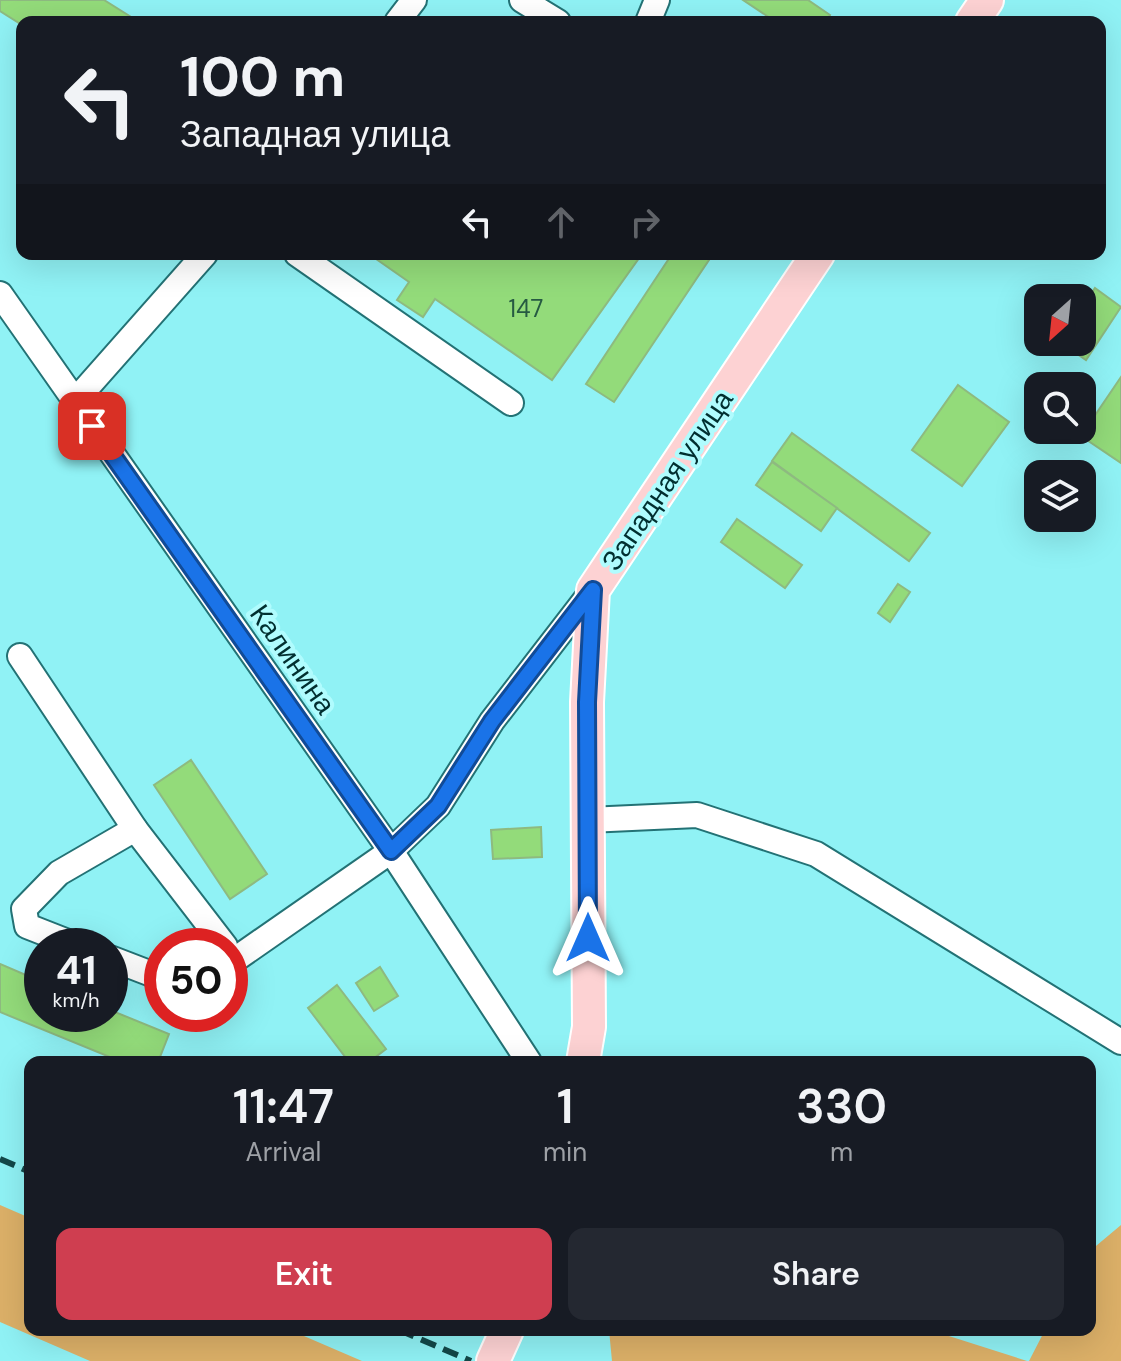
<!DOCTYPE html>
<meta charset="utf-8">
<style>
:root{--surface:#171b24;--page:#242831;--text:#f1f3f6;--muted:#9ea1a6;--accent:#cf3e50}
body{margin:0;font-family:"DM Sans",sans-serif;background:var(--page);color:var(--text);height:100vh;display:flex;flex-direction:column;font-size:30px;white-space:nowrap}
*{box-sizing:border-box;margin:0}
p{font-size:26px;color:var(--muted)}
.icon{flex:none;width:44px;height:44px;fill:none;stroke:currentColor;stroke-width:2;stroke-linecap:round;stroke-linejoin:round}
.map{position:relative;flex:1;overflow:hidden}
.panel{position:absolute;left:24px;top:1056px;width:1072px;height:280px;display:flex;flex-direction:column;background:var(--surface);border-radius:16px;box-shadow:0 8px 32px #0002}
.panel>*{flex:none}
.hud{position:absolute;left:16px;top:16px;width:1090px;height:244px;border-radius:16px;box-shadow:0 8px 32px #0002;background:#171b24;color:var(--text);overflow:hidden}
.needle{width:52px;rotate:207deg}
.fabs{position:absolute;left:1024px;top:284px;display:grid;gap:16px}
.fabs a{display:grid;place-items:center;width:72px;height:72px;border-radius:16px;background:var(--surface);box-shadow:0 8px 32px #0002;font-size:40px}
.speed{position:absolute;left:24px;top:928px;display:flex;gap:16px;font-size:40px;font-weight:700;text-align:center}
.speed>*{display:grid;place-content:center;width:104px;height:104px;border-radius:50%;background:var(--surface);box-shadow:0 8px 32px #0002;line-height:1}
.speed small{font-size:20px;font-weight:400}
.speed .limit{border:12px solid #d22;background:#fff;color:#111}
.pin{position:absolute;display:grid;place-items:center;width:68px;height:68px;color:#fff;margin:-34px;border-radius:16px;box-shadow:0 4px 12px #0006}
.me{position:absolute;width:88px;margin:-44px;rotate:0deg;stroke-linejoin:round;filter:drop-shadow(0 0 6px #0008)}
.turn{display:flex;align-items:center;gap:28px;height:168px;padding:0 32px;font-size:36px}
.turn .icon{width:104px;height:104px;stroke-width:2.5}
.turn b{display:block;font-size:56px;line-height:68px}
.lanes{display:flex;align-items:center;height:76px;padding:0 32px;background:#0003;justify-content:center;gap:40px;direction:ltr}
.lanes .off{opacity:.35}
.eta{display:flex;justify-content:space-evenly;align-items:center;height:136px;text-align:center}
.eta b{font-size:48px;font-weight:600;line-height:56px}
.button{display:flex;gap:16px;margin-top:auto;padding:16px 32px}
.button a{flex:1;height:92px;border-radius:16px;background:var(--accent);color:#fff;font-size:32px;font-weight:600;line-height:92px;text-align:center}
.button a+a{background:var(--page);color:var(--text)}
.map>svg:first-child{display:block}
.green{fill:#dcb068}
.building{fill:#93db7a;stroke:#8eba80;stroke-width:2}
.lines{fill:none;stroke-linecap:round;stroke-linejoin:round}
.minor-casing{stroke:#237275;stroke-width:28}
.major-casing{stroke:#fff;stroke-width:36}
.minor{stroke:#fff;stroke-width:24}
.major{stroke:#fdd2d3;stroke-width:32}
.rail{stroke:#134849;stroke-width:6;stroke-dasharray:16 8;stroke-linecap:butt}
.route-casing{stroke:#114b97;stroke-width:20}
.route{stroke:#1a73e8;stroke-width:14}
.labels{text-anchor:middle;stroke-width:8;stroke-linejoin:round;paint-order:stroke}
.number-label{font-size:24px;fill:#265a42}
.street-label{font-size:28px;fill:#012f30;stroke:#b0fcfe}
</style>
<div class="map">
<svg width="1121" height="1361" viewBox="0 0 1121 1361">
<rect width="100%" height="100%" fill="#90f2f5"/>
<g class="green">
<polygon points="0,1205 30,1218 30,1330 290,1330 362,1361 90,1361 0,1322"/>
<polygon points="1121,1225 1121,1361 1029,1361 1045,1330 1090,1330 1090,1251"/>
<polygon points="609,1330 930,1330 1027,1361 612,1361"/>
</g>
<g class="building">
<polygon points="0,0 104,0 139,22 22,22 22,25 0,11"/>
<polygon points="743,0 808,0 830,15 826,22 776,22"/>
<polygon points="369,254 642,254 552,380 435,299 423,317 397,300 409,282"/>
<polygon points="672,254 713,254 614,402 586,384"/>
<polygon points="1095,288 1121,307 1086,360 1060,342 1082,342 1082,307"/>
<polygon points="1121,377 1121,463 1081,436"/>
<polygon points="958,385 1009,422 962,486 912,450"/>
<polygon points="792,433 930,533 909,561 772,461"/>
<polygon points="772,462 837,508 821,531 756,485"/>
<polygon points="737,519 802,565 785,588 721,542"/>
<polygon points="898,584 910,592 890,622 878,613"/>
<polygon points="191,760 267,874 230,899 154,785"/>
<polygon points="541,827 542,857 493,859 491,830"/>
<polygon points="0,964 42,982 42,1014 110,1014 110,1010 169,1034 158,1062 122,1062 0,1012"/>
<polygon points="380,967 398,996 374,1011 356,983"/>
<polygon points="337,985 386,1049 369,1062 349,1062 308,1008"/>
</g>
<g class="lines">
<g class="minor-casing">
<g id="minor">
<polyline points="522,0 558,22"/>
<polyline points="397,22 414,0"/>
<polyline points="648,22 657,0"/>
<polyline points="297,254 511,403"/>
<polyline points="0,294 391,851 529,1062"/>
<polyline points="75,401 205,254"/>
<polyline points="20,656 135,829"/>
<polyline points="588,820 697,815 816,854 1121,1042"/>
<polyline points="78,946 27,926 24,909 59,873 135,829 225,946"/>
<polyline points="110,958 162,978"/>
<polyline points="230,963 391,851 438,806 492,721 593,590"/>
</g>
</g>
<g class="major-casing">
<g id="major">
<polyline points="972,22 987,0"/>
<polyline points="583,1062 589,1027 587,702 593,590 818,254"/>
<polyline points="493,1361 507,1330"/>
</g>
</g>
<use href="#minor" class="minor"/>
<use href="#major" class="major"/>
<g class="rail">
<polyline points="0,1159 30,1172"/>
<polyline points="399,1330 471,1361"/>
</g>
</g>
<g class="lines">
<g class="route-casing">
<polyline id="route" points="92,426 391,851 438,806 492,721 593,590 587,702 588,938"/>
</g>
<use href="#route" class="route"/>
</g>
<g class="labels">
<g class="number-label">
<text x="526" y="317">147</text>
</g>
<g class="street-label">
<text transform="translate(667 480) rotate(-56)" y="10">Западная улица</text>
<text transform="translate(293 659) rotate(55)" y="10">Калинина</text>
</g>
</g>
</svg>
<div class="fabs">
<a><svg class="needle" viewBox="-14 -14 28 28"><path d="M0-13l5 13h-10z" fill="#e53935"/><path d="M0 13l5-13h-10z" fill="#9ea1a6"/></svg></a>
<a><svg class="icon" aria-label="search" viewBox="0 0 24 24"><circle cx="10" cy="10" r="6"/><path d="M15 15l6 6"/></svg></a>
<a><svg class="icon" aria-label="layers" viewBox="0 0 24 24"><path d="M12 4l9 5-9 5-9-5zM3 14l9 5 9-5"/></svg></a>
</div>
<div class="speed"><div>41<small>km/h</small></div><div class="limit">50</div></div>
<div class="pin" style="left:92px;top:426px;background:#d93025"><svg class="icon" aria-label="arrive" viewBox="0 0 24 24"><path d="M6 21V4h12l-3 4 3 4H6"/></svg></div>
<svg class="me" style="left:588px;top:938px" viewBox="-20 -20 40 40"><path d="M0-17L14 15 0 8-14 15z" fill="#1a73e8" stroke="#fff" stroke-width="4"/></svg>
<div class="hud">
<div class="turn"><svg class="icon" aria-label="left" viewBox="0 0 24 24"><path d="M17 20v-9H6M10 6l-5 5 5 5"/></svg><div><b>100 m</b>Западная улица</div></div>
<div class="lanes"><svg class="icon" aria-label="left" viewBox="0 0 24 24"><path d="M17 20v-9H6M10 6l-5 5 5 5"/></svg><svg class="icon off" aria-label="ahead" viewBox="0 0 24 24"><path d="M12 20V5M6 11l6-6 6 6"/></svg><svg class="icon off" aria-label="right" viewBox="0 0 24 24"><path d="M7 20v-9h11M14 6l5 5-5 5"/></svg></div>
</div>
<section class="panel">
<div class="eta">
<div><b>11:47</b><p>Arrival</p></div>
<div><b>1</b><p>min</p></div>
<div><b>330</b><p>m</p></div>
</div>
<div class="button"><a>Exit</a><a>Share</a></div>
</section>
</div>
